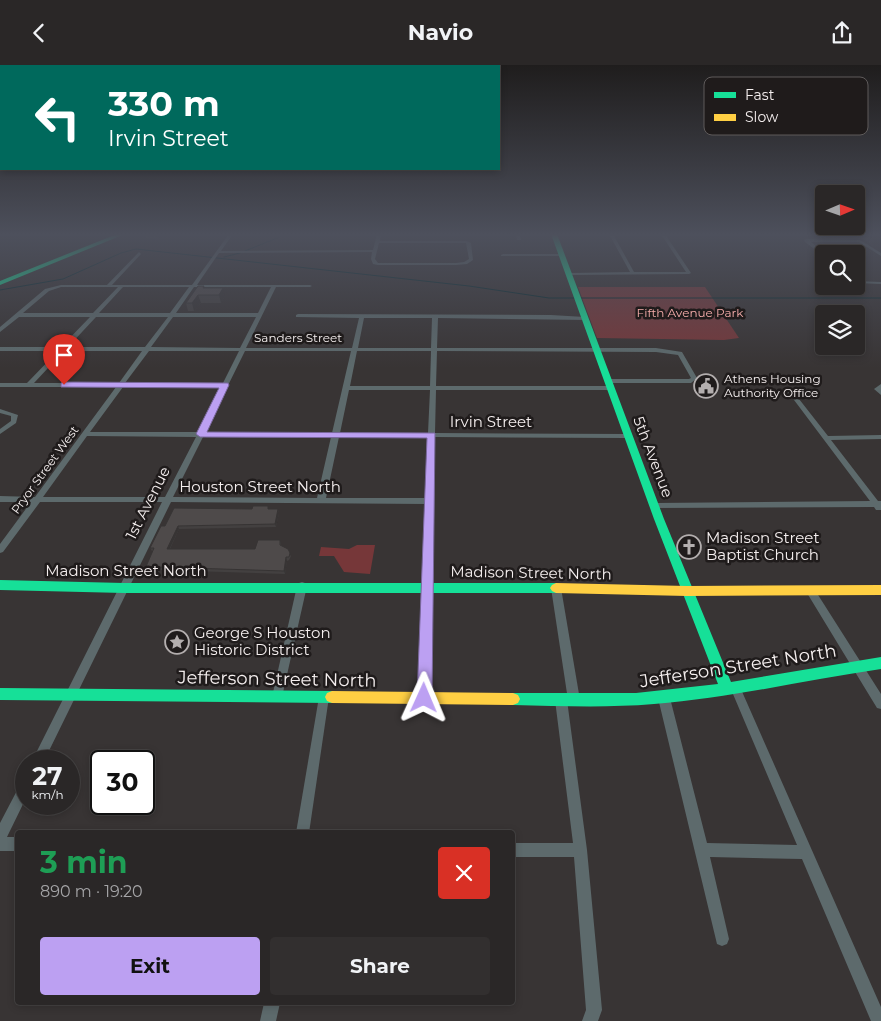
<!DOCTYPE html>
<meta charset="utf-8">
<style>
:root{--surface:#2a2727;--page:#322f2f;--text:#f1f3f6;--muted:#a5a5a7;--line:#464444;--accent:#bca0f2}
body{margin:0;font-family:Montserrat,sans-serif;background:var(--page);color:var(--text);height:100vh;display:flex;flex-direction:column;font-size:19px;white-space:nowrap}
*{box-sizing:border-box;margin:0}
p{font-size:16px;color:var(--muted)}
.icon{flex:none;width:28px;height:28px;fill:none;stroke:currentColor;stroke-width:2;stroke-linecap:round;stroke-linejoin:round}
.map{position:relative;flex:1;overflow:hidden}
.panel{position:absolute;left:15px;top:765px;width:500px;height:175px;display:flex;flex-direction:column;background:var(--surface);border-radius:5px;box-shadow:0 2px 8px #0003,0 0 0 1px var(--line)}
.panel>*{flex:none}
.top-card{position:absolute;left:0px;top:0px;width:500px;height:105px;box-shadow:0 2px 8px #0003,0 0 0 1px var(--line);background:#00695c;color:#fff;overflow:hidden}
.needle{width:32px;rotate:88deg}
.fabs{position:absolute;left:815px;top:120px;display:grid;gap:10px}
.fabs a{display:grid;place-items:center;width:50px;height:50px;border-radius:5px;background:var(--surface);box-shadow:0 2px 8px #0003,0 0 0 1px var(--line);font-size:25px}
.speed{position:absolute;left:15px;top:685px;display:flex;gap:10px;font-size:25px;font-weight:700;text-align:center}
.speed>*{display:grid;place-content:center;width:65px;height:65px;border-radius:50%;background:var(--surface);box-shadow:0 2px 8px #0003,0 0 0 1px var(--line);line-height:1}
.speed small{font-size:12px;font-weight:400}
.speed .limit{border:2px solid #111;border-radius:8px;background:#fff;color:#111}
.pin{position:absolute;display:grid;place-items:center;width:42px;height:42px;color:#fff;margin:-51px -21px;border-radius:50% 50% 50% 0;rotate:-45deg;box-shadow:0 0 5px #0007}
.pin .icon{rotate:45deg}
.me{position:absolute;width:55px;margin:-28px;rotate:1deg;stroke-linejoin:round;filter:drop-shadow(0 0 4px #0008)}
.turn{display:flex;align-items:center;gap:18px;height:105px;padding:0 25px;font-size:22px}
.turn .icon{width:65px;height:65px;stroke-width:2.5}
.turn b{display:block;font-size:35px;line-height:42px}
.round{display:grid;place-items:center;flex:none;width:52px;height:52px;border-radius:5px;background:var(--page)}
.headline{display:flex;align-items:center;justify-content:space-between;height:85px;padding:0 25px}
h1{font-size:30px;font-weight:700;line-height:38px;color:#1e9e55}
.action{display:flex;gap:10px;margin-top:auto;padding:10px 25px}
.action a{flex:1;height:58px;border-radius:5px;background:var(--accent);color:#111;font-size:20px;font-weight:700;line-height:58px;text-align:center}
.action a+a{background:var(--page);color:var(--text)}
header{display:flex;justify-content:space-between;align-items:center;height:65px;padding:0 25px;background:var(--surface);font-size:22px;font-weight:700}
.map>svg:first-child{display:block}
.green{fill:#763739}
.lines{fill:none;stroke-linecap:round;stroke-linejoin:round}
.stream{stroke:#052a2f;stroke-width:1}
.street{fill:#5d6a6c;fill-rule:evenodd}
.fast{fill:#16e098;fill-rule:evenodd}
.slow{fill:#ffcf43;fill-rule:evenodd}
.wall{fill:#434040}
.shaded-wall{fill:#373434}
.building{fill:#4e4a4a;stroke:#373434}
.route{fill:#bca0f2;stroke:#7a689d}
.labels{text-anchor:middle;stroke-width:5;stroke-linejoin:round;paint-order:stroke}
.far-park-label{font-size:12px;fill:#f6adab;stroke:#1f1b1b}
.far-street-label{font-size:12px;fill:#f5efef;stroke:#1f1b1b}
.far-poi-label{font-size:12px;fill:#f5efef;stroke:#1f1b1b;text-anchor:start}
.street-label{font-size:15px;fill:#f5efef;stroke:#1f1b1b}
.poi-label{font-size:15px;fill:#f5efef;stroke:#1f1b1b;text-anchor:start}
.near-street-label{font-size:18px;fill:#f5efef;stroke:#1f1b1b}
.key{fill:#1f1b1b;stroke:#5f5b5b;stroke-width:1}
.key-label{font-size:14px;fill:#f5efef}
</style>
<header><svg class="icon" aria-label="back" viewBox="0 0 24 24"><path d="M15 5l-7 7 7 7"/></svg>Navio<svg class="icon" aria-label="share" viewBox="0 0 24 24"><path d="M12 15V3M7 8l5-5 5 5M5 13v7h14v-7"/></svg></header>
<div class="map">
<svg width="881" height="956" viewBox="0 0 881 956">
<rect width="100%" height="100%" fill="#383434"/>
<g class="green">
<polygon points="578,222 705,222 739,273 724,275 597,273"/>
<polygon points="357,480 375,480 370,509 344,507 334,491 319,491 321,482 349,484"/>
</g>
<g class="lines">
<g class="stream">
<polyline points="245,186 287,169"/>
<polyline points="224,192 240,188"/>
<polyline points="0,225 63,214 121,188 136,184 469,221 549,233 881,233"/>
</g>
<g class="street">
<path d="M229,169H233L221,186L373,185L377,169H381L380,176H467L471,178L473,195L467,199L456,200H378L373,199L371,194L372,187L219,188L197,220H310L312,221L310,222H276L246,283H352L359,253L296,252V250L298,249L551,250L585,252L587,253V255L438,253L437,283H656L682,287L697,313L691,318H609L606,316L609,314H689L691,313L678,290L656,287L437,286L436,321H611L614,323L611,325H436L435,368L627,369L631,371L627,373L435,372L430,633L428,636L424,638L420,636L418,633L426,439L171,437L44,696H32L162,437H40L3,487L0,488V479L31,437H0V431L35,432L116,322H0V318H27L58,286H0V282H61L90,252H19L0,267V262L45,224L61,220H107L139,187L141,189L112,220H192ZM379,178H466L469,194L464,197L456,198H378L375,194ZM61,222H118L93,248H23L49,226ZM123,222H189L170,248H99ZM194,222H271L258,248H176ZM96,252H168L145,282H68ZM173,252H256L240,283L151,282ZM364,253H432L431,283H358ZM64,286H142L119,318H34ZM149,286H239L223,318H125ZM245,286H351L332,368L205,367ZM357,286H431L430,321H350ZM123,322H221L198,367H90ZM349,325H430L428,368H340ZM87,371L196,372L165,432H43ZM203,372H331L317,433L173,432ZM339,372H428L426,433H326Z"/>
<polygon points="516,169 520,169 521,175 517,175"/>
<polygon points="609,169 613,169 634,207 686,207 661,169 665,169 691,208 689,209 568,210 568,208 570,208 630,207"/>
<polygon points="806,174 860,175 881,188 881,191 859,177 811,177 825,189 824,189 824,191 805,177 804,175"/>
<polygon points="503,189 562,189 564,190 562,191 501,191 501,190"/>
<polygon points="856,216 881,217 881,219 856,218"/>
<polygon points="881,319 881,330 874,324"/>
<polygon points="790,324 792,325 828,371 881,370 881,374 831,375 878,436 881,436 881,445 876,445 874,442 652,443 651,441 655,438 870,436 788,327 788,325"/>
<polygon points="0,344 18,350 16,358 0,369 0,364 11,356 11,351 0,348"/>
<polygon points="302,517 305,518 307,521 282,632 281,635 277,637 273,635 272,632 297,521 299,518"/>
<polygon points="556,519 559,520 561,523 580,635 578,638 574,640 570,638 568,635 551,523 553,520"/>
<polygon points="810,521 813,522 881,629 881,644 877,643 807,528 805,525 807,522"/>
<polygon points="735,617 739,619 740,622 881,942 881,956 871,956 802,794 710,792 729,874 727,879 722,881 717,879 658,633 660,630 664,628 668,630 670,633 707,778 797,780 730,622 731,619"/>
<polygon points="324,627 328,629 329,632 309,768 296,768 319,632 320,629"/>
<polygon points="561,630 565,632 567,635 587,785 602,945 598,956 582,956 586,945 574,792 512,792 512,778 573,778 555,635 557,632"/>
<polygon points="26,714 26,733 7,772 18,772 18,786 0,786 0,758 22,716"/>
<polygon points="264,938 280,938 276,956 260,956"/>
</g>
<g class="fast">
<polygon points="117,169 125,169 0,220 0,216"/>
<path d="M551,169H557L664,454L731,617L881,592V604C805,615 731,633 654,639C607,643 560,641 513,640L508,638L506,634L508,630L513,628H636L718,619L654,454Z"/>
<polygon points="0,515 124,518 556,518 560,520 562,523 560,526 556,528 124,528 0,525"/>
<polygon points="0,623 332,626 337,628 339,632 337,636 332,638 0,635"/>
</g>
<g class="slow">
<polygon points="556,518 687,521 881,520 881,530 687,531 556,528 552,526 550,523 552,520"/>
<polygon points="332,626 513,628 518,630 520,634 518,638 513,640 332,638 327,636 325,632 327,628"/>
</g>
</g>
<g class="wall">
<polygon points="144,169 174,169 159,175 144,172"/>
<polygon points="205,223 225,231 221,238 201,238 194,246 188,246 186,238"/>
<polygon points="715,316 714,319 706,325 699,323 700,320"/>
<polygon points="269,444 278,444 279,448 276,462 179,464 170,484 255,484 280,475 281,480 291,491 289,495 287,496 285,509 160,505 158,508 147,507 145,504 153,486 152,486 150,483 165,461"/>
</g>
<g class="shaded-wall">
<polygon points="157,169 174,169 159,175"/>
<polygon points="223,223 225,231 221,238 219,230"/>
<polygon points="198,230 201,238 194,246 192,238"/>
<polygon points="715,316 714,319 706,325 707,322"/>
<polygon points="278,444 279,448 276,462 275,459"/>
<polygon points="178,461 179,464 168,487 167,484"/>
<polygon points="286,492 287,496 285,509 284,506"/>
</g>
<g class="building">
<polygon points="198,221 204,221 203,223 223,223 219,230 198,230 192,238 186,238"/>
<polygon points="708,314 715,316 707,322 700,320"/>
<polygon points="253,441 268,441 268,444 278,444 275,459 178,461 167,484 255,484 258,475 280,475 280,480 288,484 290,488 289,492 286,492 284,506 158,502 157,504 145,504 154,483 150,483 161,461 165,461 174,443 252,444"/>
</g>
<linearGradient id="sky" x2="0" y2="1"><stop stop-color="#1f1d1d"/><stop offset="0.56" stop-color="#4d505c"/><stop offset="1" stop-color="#4d505c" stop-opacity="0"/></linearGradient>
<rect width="881" height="303" fill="url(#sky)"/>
<polygon class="route" points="64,317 228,318 229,320 207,367 435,368 432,633 429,638 424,639 419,638 417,633 427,373 200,372 196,369 219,323 61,322 61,318"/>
<defs>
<g id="civic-ring" transform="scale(1.25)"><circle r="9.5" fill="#1f1b1b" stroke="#b3aeae" stroke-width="1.5"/><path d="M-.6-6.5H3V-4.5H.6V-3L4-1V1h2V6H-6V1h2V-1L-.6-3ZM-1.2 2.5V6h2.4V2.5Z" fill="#b3aeae"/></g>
<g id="church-ring" transform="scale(1.25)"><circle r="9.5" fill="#1f1b1b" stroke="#b3aeae" stroke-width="1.5"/><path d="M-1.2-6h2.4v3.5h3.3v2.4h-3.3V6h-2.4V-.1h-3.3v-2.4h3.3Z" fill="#b3aeae"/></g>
<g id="sight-ring" transform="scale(1.25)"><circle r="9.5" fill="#1f1b1b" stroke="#b3aeae" stroke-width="1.5"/><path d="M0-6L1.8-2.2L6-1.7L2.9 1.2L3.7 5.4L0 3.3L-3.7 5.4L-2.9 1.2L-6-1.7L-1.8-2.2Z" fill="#b3aeae"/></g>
</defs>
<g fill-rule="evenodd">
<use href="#civic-ring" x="706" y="321"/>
<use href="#church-ring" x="689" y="482"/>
<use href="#sight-ring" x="177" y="577"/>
</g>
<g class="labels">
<g class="far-park-label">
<text x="690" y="252">Fifth Avenue Park</text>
</g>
<g class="far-street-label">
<text x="298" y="277">Sanders Street</text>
<text transform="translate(45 405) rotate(-54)" y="4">Pryor Street West</text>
</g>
<g class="far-poi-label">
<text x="724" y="318">Athens Housing<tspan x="724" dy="14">Authority Office</tspan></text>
</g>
<g class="street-label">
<text x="491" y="362">Irvin Street</text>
<text transform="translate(653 392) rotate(69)" y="5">5th Avenue</text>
<text x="260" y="427">Houston Street North</text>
<text transform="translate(148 438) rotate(-63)" y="5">1st Avenue</text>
<text x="126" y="511">Madison Street North</text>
<text transform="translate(531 508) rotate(1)" y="5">Madison Street North</text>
</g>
<g class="poi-label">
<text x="706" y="478">Madison Street<tspan x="706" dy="17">Baptist Church</tspan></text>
<text x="194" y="573">George S Houston<tspan x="194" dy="17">Historic District</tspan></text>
</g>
<g class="near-street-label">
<text transform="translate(738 601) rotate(-9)" y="6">Jefferson Street North</text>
<text transform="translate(277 614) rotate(1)" y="6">Jefferson Street North</text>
</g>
</g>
<rect x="704" y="12" width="164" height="58" rx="8" class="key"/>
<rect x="714" y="27" width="22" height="6" fill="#16e098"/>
<rect x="714" y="49" width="22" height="7" fill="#ffcf43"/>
<g class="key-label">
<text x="745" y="35">Fast</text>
<text x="745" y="57">Slow</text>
</g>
</svg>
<div class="fabs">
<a><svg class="needle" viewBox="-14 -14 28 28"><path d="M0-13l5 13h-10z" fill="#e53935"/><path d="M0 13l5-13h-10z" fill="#a5a5a7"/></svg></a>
<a><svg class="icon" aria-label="search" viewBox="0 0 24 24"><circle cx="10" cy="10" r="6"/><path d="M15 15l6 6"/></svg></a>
<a><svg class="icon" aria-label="layers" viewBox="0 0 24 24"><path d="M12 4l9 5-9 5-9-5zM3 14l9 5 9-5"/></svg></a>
</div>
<div class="speed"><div>27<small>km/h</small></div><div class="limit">30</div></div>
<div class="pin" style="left:64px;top:320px;background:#d93025"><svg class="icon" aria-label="arrive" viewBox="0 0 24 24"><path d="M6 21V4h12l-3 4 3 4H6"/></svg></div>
<svg class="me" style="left:424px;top:633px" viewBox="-20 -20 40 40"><path d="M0-17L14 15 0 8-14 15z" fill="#bca0f2" stroke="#fff" stroke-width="4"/></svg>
<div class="top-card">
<div class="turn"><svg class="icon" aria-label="left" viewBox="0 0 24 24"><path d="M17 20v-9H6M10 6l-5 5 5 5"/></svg><div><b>330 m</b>Irvin Street</div></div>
</div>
<section class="panel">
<div class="headline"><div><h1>3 min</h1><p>890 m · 19:20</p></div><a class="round" style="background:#d93025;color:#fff"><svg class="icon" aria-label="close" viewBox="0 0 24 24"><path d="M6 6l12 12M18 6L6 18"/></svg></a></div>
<div class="action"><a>Exit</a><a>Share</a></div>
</section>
</div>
